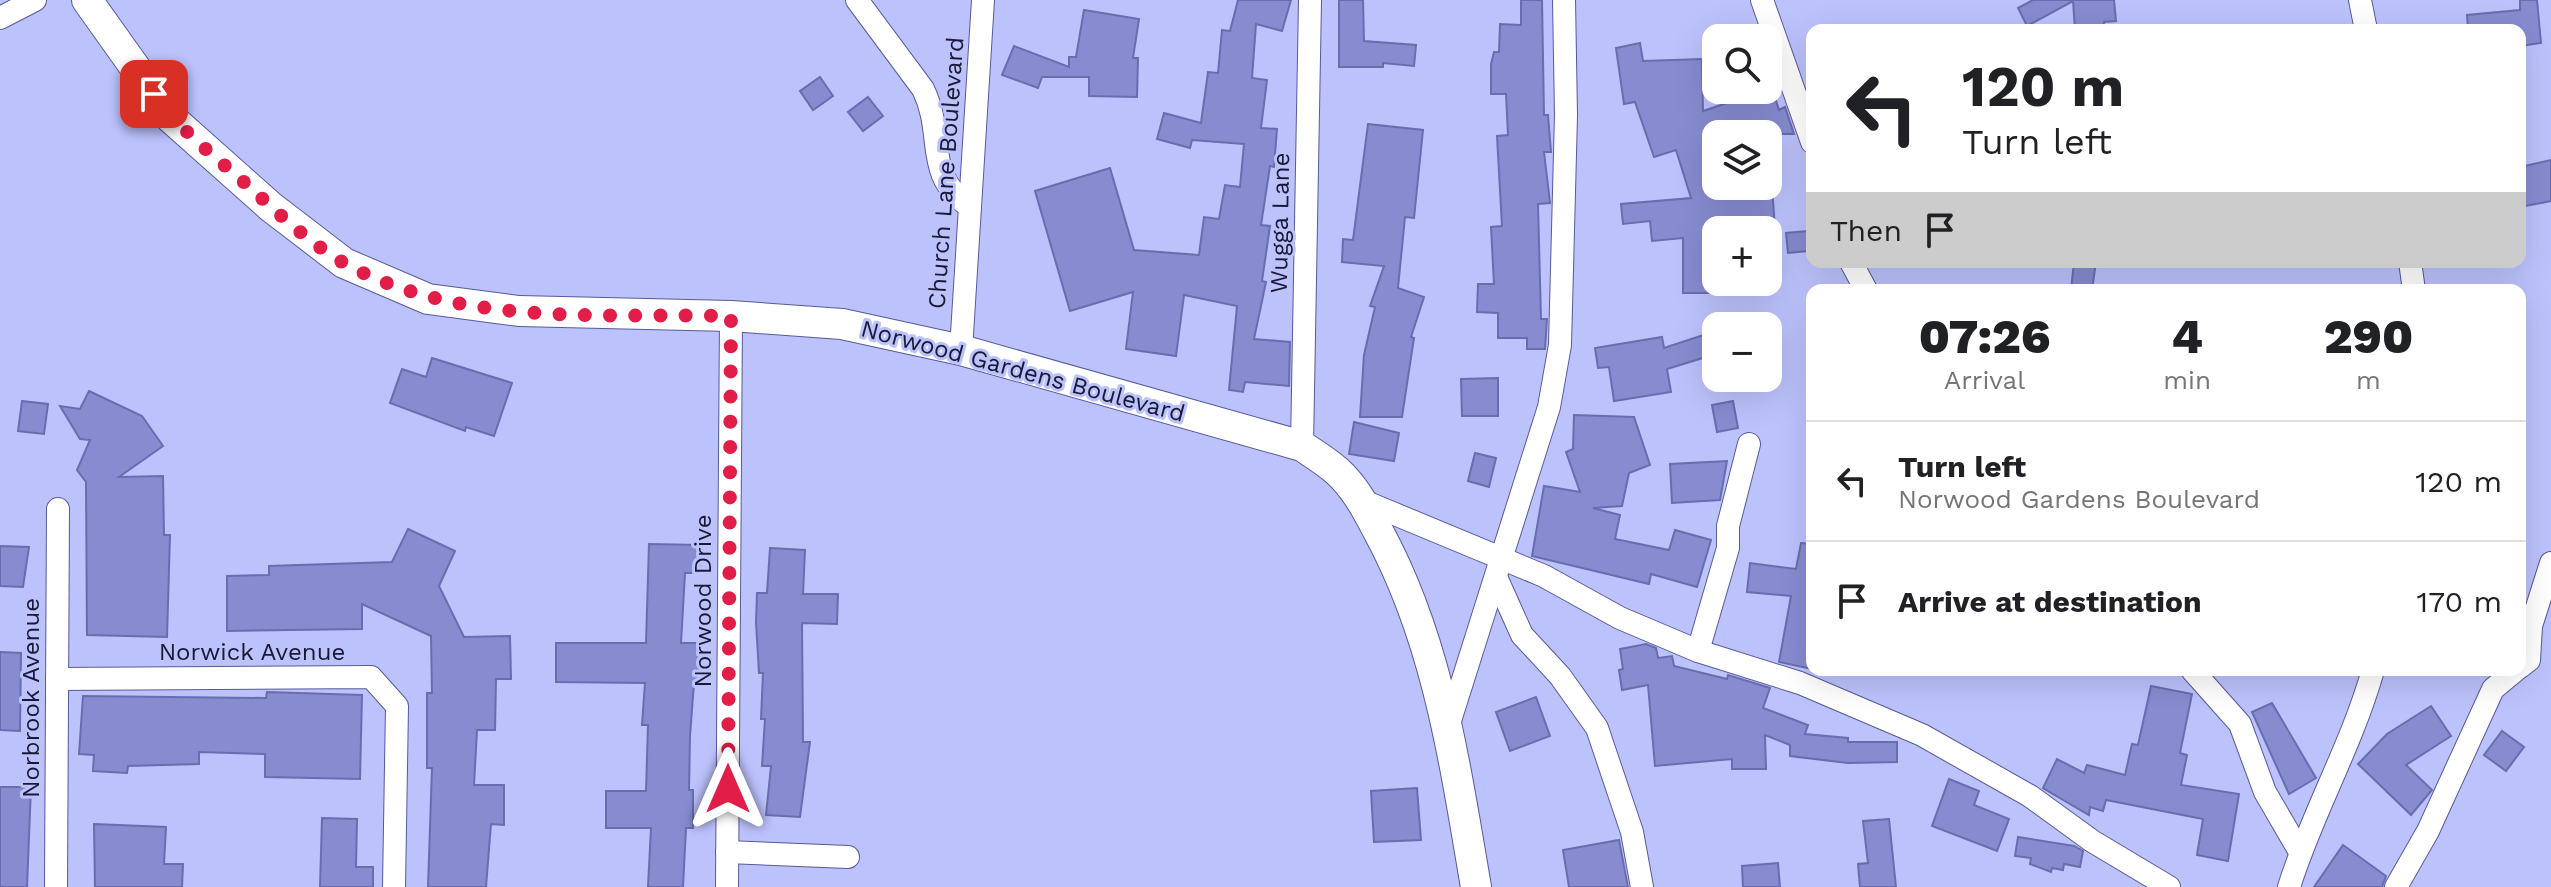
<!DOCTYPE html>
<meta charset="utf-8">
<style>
:root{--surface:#fff;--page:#f6f6f6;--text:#202124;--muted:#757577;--line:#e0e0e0}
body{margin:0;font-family:"Work Sans",sans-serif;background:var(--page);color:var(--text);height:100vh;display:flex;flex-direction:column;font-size:30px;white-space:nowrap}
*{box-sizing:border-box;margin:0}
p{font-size:26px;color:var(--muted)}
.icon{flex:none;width:44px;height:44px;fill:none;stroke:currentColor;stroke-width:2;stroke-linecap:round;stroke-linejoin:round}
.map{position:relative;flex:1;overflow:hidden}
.drawer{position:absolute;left:1806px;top:284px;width:720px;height:392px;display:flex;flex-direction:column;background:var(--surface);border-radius:16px;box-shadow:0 8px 32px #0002}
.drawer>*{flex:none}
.hud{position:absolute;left:1806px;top:24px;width:720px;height:244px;border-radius:16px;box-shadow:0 8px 32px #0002;background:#fff;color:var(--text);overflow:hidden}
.buttons{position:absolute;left:1702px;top:24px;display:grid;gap:16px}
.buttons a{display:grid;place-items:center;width:80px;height:80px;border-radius:16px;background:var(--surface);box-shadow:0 8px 32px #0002;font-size:40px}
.pin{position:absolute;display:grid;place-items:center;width:68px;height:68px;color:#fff;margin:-34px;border-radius:16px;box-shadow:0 4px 12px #0006}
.me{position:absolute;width:88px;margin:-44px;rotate:0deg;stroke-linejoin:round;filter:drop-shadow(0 0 6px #0008)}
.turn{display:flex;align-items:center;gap:28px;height:168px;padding:0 24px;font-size:36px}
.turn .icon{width:104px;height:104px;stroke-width:2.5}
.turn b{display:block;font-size:56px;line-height:68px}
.then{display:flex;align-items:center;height:76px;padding:0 24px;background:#0003;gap:16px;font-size:30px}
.eta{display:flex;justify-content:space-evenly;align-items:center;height:136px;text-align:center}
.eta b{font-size:48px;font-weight:800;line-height:56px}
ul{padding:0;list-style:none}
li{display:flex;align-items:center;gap:24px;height:120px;padding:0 24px;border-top:2px solid var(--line)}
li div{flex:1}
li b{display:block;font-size:30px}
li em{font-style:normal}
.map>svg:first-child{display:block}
.building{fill:#878cd1;stroke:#696daf;stroke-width:2}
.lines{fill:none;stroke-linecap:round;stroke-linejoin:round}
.street-casing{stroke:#575a9b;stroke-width:24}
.secondary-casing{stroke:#575a9b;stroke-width:32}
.street{stroke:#fff;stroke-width:22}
.secondary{stroke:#fff;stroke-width:30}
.route{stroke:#e11d48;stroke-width:14;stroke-dasharray:0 25.2}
.labels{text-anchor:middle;stroke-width:6;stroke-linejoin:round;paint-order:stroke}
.street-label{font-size:24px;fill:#181934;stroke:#bcc2fc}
</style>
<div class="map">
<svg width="2551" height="887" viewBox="0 0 2551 887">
<rect width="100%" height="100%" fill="#bcc2fc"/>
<g class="building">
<polygon points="1238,0 1291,0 1282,31 1256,24 1252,78 1267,80 1261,128 1277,129 1274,167 1270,166 1261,225 1270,226 1262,281 1266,282 1254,339 1290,342 1289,386 1245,382 1243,392 1229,390 1237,306 1184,295 1176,356 1126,349 1133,292 1070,311 1035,191 1110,168 1134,250 1199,255 1204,217 1219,219 1225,185 1240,187 1244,144 1192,140 1190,148 1157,139 1164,113 1201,123 1208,72 1218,73 1222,30 1230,31"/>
<polygon points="1339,0 1363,0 1364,41 1416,45 1414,66 1383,63 1383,67 1339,67"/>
<polygon points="1521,0 1542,0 1544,115 1548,115 1551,152 1544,152 1550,203 1538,204 1541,319 1547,319 1545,349 1527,349 1527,338 1498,338 1498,313 1477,312 1478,284 1494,284 1491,227 1502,226 1497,136 1508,135 1506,94 1491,94 1491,64 1494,52 1499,52 1500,24 1521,25"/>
<polygon points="2033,0 2114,0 2116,21 2104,22 2104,30 2075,30 2073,1 2027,26 2018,8"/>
<polygon points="2520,0 2537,0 2541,43 2520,46 2520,30 2468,30 2467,15 2520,10"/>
<polygon points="1084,10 1139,19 1133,58 1138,58 1137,97 1089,96 1089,77 1042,77 1038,88 1002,75 1014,46 1069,67 1069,57 1076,57"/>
<polygon points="1640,43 1643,61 1702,59 1703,111 1772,88 1779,110 1785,107 1794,134 1716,134 1716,191 1772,187 1775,228 1716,228 1716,293 1683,293 1683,238 1652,241 1650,221 1623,224 1621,204 1691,198 1676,150 1654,157 1635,102 1624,104 1616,48"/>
<polygon points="820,77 833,96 813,110 800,91"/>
<polygon points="868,97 883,116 863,131 848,112"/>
<polygon points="1368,124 1423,130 1414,218 1405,217 1398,288 1424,297 1411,337 1414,338 1402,417 1360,417 1364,355 1375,307 1370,306 1384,266 1342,262 1343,239 1353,240"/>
<polygon points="2551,160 2551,201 2520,207 2520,167"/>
<polygon points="1807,231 1808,251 1788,253 1786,233"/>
<polygon points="2074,262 2096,262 2092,290 2071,290"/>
<polygon points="1716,331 1716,354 1667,369 1671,392 1614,401 1609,367 1598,368 1595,348 1662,337 1664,348"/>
<polygon points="432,358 512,383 494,436 466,427 465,431 390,403 402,369 426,377"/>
<polygon points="1498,378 1498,416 1462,416 1461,379"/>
<polygon points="89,391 142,416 163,446 119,477 163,476 164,535 170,535 167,637 87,635 86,482 77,470 90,440 80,439 60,406 80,409"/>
<polygon points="22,401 48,404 44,434 18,431"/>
<polygon points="1733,401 1738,428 1717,432 1712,405"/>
<polygon points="1574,415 1634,417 1650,465 1629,473 1622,506 1593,508 1620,515 1615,539 1669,550 1675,530 1711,540 1697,587 1651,574 1649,584 1532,556 1544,486 1580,492 1566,452 1573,449"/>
<polygon points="1354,422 1399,433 1394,461 1349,454"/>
<polygon points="1475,453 1496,458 1489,487 1468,481"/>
<polygon points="1727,461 1720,500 1672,503 1670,464"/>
<polygon points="408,529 455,551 439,586 464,637 510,636 511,679 496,679 495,730 477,730 474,785 504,785 504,825 491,824 486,887 428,887 432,768 427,768 427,693 432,693 431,636 362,604 362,629 227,631 227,576 269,575 269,566 392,562"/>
<polygon points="1801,543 1812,544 1812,669 1779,662 1791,596 1747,592 1750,563 1796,569"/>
<polygon points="649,544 700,545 699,573 685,573 681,643 699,643 699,683 694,683 690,736 689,790 693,790 693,828 686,828 683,887 648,887 651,828 606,828 606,791 646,791 648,725 642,725 645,683 556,682 556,643 646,643"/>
<polygon points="0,546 29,547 23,587 0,586"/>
<polygon points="770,548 805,550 803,594 838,594 837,624 802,623 803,742 810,742 800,817 766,815 771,766 762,766 765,719 761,719 763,673 759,673 756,622 757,593 767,593"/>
<polygon points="1646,644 1656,648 1658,658 1672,656 1674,666 1727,679 1728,675 1770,688 1763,708 1808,725 1805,734 1848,738 1848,742 1897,742 1897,762 1848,763 1790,756 1790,745 1765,735 1766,769 1732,769 1732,759 1655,766 1648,685 1622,690 1619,670 1623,669 1620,649"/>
<polygon points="0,652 21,653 20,731 0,730"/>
<polygon points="2151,686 2192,694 2180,753 2187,755 2181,785 2239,794 2228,861 2197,855 2203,819 2106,800 2103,811 2090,807 2089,815 2043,788 2057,759 2084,773 2087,765 2125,775 2132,744 2138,745"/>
<polygon points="267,692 362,695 360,779 265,777 265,754 199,752 199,764 128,766 127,773 93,771 94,755 79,754 83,696 266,698"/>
<polygon points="1536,697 1550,736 1510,751 1496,712"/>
<polygon points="2272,703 2316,778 2289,794 2252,712"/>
<polygon points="2431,706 2451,736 2406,765 2432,790 2411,815 2358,764 2387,734"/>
<polygon points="2502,731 2524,747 2506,771 2484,755"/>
<polygon points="1949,779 1979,791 1974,805 2009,819 1997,851 1932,826"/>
<polygon points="0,787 31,787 27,887 0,887"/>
<polygon points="1417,788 1421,840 1374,842 1371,791"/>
<polygon points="322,818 357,819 356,867 373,867 373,887 320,887"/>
<polygon points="1889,819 1896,887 1860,887 1858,864 1868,863 1863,821"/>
<polygon points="94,824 166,827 164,864 183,864 182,887 95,887"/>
<polygon points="2018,837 2074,846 2083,851 2080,867 2064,864 2063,870 2052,868 2051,872 2030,864 2031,858 2015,856"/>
<polygon points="1619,840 1628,887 1569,887 1563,850"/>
<polygon points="2343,845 2386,876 2382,887 2314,887"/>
<polygon points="1778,863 1780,887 1743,887 1742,866"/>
</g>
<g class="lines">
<g class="street-casing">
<g id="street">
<path d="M857,0L923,89C946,136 922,173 970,207"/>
<polyline points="1762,0 1812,142"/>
<polyline points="2360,0 2366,30"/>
<polyline points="0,18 35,0"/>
<polyline points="1851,262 1866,290"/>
<polyline points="2410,262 2414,290"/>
<polyline points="961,350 983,0"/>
<polyline points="1302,446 1310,0"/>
<polyline points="1361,500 1544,576 1620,618 1698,651 1800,683 1922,735 2030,796 2092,841 2169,887"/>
<polyline points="1496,577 1522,635 1560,676 1597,728 1632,832 1642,887"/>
<polyline points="1698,651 1728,548 1728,526 1749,444"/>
<polyline points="2520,667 2529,660 2531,626 2551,563"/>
<polyline points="2192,670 2240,724 2265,792 2300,852"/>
<polyline points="57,679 371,677 397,706 394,887"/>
<polyline points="1448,727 1549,407 1560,345 1566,115 1564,0"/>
<polyline points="727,852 848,857"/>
<polyline points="56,887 58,509"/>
<polyline points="727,887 731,316"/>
<path d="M2289,887C2312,813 2352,745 2373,670"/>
<polyline points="2396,887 2428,831 2493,689 2516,670"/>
</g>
</g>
<g class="secondary-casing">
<path id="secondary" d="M87,0L171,118L271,207L344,263L428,299L519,311L731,316L842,324L961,350L1302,446C1314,454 1327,462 1337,471C1355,487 1367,510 1378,531C1438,641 1455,765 1476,887"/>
</g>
<use href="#street" class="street"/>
<use href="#secondary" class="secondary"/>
</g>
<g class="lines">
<path class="route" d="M154,94C179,129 213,155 245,183C275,210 309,243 344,263C460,328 604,313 731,316L728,789"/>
</g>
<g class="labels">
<g class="street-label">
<text transform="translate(946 173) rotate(-86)" y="8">Church Lane Boulevard</text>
<text transform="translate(1280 223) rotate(-89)" y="8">Wugga Lane</text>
<text transform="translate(1023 371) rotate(15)" y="8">Norwood Gardens Boulevard</text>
<text transform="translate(703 601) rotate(-90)" y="8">Norwood Drive</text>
<text x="252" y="660">Norwick Avenue</text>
<text transform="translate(31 698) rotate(-90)" y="8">Norbrook Avenue</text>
</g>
</g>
</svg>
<div class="buttons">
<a><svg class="icon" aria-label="search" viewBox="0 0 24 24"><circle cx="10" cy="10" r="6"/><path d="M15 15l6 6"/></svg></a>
<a><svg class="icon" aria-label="layers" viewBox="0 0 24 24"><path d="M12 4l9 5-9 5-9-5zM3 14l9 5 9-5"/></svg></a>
<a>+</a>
<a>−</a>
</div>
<div class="pin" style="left:154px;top:94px;background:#d93025"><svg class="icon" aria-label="arrive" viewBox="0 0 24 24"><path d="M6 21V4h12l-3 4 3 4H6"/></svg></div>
<svg class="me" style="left:728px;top:789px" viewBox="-20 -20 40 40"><path d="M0-17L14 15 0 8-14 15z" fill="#e11d48" stroke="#fff" stroke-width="4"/></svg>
<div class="hud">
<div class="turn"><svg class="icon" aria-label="left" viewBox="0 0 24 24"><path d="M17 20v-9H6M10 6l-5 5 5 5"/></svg><div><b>120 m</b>Turn left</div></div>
<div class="then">Then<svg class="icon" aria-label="arrive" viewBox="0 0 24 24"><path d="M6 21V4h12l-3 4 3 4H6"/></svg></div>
</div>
<section class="drawer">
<div class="eta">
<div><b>07:26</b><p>Arrival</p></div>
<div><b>4</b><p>min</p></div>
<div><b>290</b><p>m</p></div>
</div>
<ul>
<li><svg class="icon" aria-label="left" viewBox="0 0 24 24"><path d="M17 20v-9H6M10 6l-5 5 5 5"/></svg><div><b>Turn left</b><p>Norwood Gardens Boulevard</p></div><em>120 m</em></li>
<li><svg class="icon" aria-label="arrive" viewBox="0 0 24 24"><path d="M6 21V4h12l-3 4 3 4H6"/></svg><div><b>Arrive at destination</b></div><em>170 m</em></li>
</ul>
</section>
</div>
